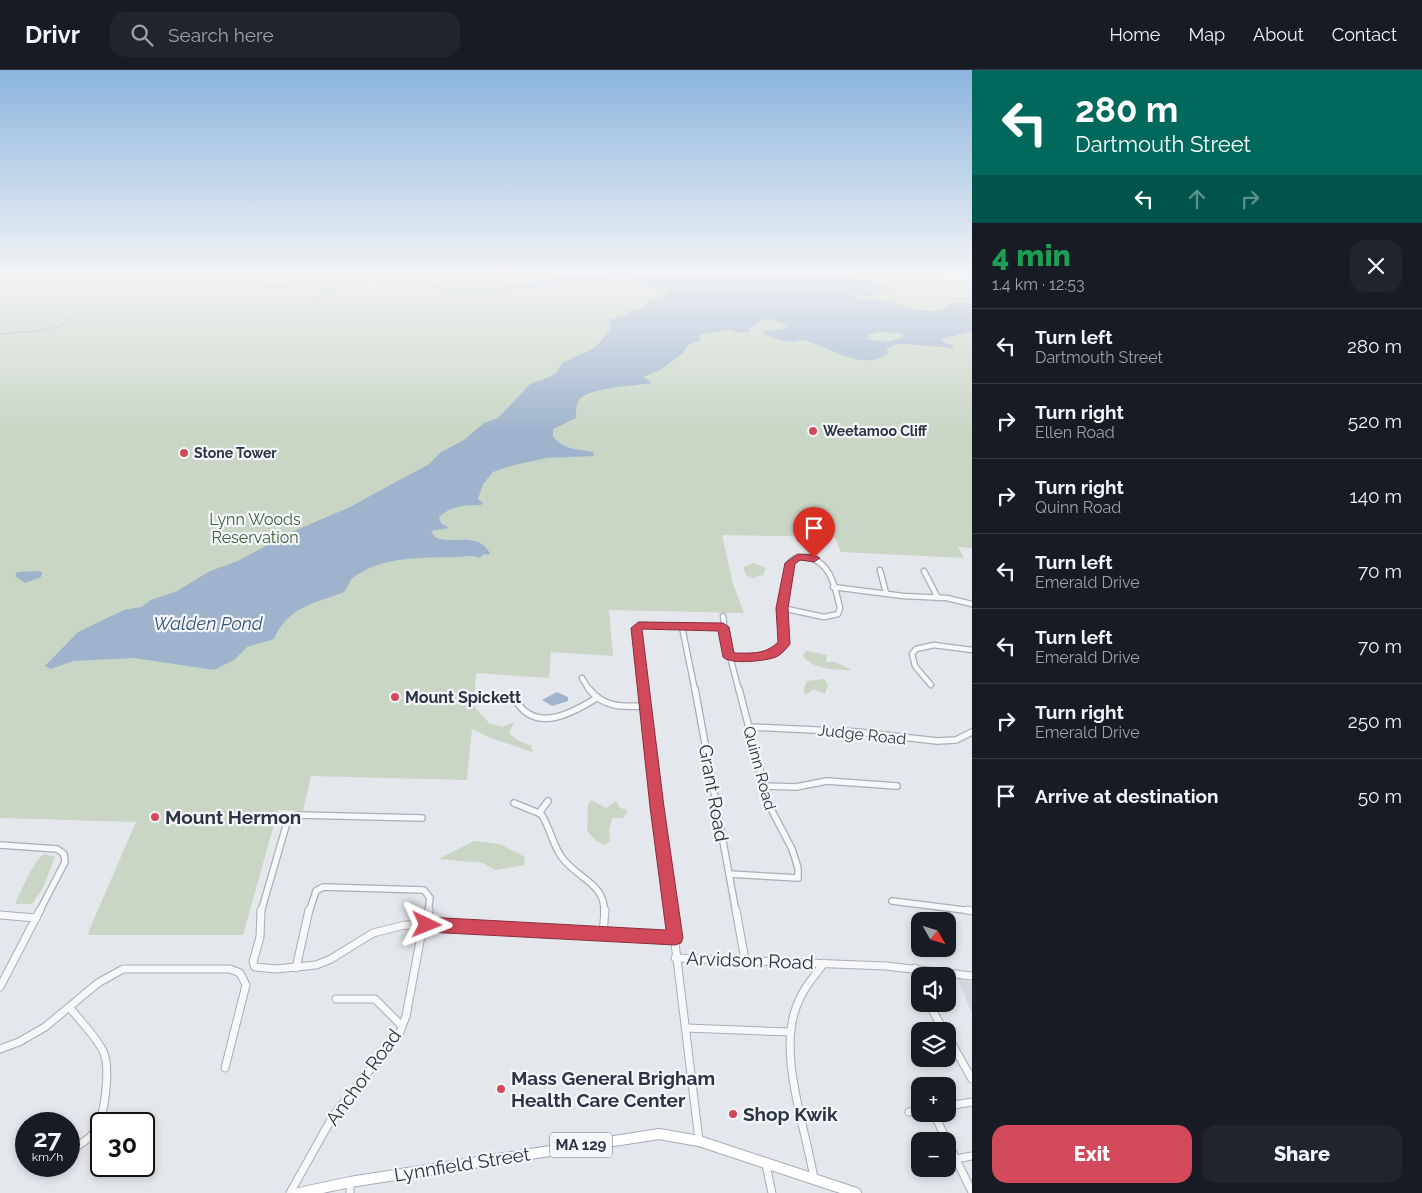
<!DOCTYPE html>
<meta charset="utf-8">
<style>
:root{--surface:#171b24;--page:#20242c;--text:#f1f3f6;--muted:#9ea1a6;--line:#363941;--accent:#d1495b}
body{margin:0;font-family:Raleway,sans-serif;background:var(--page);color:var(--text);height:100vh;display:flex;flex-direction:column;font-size:19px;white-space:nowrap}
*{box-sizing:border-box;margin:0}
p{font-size:16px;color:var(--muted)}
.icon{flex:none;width:28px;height:28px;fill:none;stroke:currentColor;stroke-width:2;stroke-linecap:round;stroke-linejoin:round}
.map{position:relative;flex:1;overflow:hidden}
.sheet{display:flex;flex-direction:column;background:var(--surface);width:450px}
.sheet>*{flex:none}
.top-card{background:#00695c;color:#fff;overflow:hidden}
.needle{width:32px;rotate:129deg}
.tools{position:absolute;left:911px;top:842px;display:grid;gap:10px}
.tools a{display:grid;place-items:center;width:45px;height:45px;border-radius:10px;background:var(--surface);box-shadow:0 2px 8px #0003;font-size:25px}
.speed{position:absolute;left:15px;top:1042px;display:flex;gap:10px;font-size:25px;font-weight:700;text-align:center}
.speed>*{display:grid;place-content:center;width:65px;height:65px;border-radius:50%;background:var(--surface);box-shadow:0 2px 8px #0003;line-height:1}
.speed small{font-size:12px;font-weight:400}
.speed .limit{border:2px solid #111;border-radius:8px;background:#fff;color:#111}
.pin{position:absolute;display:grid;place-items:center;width:42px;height:42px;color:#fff;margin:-51px -21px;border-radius:50% 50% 50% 0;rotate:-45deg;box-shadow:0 0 5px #0007}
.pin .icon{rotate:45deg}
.me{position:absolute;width:55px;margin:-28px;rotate:92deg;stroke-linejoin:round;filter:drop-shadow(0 0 4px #0008)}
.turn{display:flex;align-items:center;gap:18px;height:105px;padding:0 20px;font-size:22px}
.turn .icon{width:65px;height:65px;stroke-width:2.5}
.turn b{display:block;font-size:35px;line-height:42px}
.lanes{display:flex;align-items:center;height:48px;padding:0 20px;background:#0003;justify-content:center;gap:25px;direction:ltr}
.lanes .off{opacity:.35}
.round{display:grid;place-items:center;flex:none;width:52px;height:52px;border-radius:15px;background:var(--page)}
.headline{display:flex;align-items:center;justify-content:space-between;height:85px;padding:0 20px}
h1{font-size:30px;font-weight:800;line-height:38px;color:#1e9e55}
.cta{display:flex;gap:10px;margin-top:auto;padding:10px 20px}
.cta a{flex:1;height:58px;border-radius:15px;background:var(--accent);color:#fff;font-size:20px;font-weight:800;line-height:58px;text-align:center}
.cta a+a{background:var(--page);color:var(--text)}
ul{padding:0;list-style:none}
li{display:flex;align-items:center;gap:15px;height:75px;padding:0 20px;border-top:1px solid var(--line)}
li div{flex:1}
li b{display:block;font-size:19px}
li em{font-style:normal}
header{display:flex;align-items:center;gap:30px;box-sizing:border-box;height:70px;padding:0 25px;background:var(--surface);border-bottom:1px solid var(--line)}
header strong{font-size:24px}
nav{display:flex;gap:28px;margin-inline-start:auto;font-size:18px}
.search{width:350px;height:45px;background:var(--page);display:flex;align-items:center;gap:12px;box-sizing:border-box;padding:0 18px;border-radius:15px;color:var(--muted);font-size:19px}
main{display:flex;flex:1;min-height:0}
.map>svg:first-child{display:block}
.built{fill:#d2d6de}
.green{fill:#c9d6c5}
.water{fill:#9fb4cc;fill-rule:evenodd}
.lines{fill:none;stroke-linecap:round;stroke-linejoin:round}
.stream{stroke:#9fb4cc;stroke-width:1}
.minor-far3-casing{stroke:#a9aeb7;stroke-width:4}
.minor-far2-casing{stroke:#a9aeb7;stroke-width:7}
.minor-far1-casing{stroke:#a9aeb7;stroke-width:8}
.minor-casing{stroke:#a9aeb7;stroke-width:9}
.primary-casing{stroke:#a3abb8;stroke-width:12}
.minor-far3{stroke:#f7f8fa;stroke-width:2.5}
.minor-far2{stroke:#f7f8fa;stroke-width:4.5}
.minor-far1{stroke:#f7f8fa;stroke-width:5.5}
.minor{stroke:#f7f8fa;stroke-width:7}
.primary{stroke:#fff;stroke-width:10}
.route{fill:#d1495b;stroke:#882f3b}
.poi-dot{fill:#d1495b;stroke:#f4f6f9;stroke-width:2}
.labels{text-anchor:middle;stroke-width:4.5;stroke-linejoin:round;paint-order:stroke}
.far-poi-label{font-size:14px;font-weight:bold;fill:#2b3445;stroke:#f4f6f9;text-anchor:start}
.shield{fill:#f4f6f9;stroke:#676e7b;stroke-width:1}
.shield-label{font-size:15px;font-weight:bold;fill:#2b3445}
.park-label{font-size:16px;fill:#3f6138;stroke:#f4f6f9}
.poi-label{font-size:16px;font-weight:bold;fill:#2b3445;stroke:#f4f6f9;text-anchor:start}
.street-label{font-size:16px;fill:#2b3445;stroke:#f4f6f9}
.water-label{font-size:18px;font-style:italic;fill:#34527a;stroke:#f4f6f9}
.near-street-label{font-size:19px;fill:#2b3445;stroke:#f4f6f9}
.near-poi-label{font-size:19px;font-weight:bold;fill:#2b3445;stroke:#f4f6f9;text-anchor:start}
</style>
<header>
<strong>Drivr</strong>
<div class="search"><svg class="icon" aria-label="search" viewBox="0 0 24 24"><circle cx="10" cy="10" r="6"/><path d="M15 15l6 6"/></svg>Search here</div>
<nav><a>Home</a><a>Map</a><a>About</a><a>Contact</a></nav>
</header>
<main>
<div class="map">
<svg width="972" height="1123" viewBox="0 0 972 1123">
<rect width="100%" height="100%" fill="#e4e7ec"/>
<polygon class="built" points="958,909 972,912 972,942 970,939"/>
<g class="green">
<polygon points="0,204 906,204 960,211 972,207 972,478 958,477 964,488 841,482 835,467 722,465 733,514 744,543 609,540 613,586 551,582 549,608 476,603 474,636 489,653 502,657 514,652 509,663 517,670 531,676 533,682 491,668 472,659 467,710 311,706 303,741 278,740 243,865 87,865 136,752 0,748"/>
<polygon points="753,493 766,498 763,505 753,508 746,505 743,497"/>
<path d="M806,581L827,585L826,592H835L852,600C837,600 811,600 803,585Z"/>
<polygon points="825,609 828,615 825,624 813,619 807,625 803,622 807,611"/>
<polygon points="591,730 606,738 616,731 619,737 628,741 623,748 612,748 609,761 610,771 605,775 596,771 587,761 588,735"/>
<polygon points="474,771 500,774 525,787 524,795 495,800 483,793 438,789"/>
<path d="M45,784L55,787L43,818L32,834H17L15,833C21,822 35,787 45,784Z"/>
</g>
<g class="water">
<path d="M577,204H849L855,208L876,210L877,213L892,220H866L876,225L873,227L852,224C863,232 874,228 887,231C905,236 925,245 945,239L949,233H972V261L942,269L943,272L954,276L953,278L904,274H896L887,279L888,284C861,301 834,279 806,271C799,269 798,272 792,272C783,271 774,268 766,265L763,263L765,261L788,258C784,250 767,248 758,251L756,255L748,258L750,262L740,263L729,260L702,264L699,266L701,270L688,275L683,283L660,300L643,307L652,313C636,316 589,317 579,330C576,334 576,343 576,348L553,359V367C566,380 575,379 593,382L594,386L547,388L514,395L493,402L483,414L478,429L483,433L481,435C464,435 451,436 439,447L441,453L449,458L431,461L435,467C451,476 477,460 490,483L488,485L484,484L479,488C471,484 466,487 457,487C424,488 386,486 357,505C347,511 350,516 344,522C315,534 288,536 274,569L247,577L234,590L214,600L134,588L73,591L51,599L45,596L78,562L124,540L141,537L151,530L177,521L210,501L238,491L287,464L348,438L429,394L441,382L464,370L484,353L498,348L530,314L550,307L557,302L562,293L596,277L609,261L610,253L608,250L629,244L632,239H640L649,233L648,230L660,228L670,222L668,220L642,217L628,207L591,213L521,217L540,210ZM879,262L903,264L902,268L886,272L864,269L871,268L867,265Z"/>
<polygon points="38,501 42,502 41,507 25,513 15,506 17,502"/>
<polygon points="557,622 568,627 568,631 552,636 542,630"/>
</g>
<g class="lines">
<g class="stream">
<polyline points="231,204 234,210 268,217 359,213"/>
<polyline points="362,212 433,216 456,221 521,217"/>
<polyline points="322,236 312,231 332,220 330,216 335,214"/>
<polyline points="62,255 70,246"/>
<polyline points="0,264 39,261 61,256"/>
</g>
<g class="minor-far3-casing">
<polyline id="minor-far3" points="934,209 946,204"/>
</g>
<g class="minor-far2-casing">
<g id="minor-far2">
<path d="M806,487C831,491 835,517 840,538L838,544L824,547L782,538L790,492L796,488Z"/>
<polyline points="880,500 886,523"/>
<polyline points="924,501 938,528"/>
<polyline points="833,517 903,526 947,528 972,534"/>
<polyline points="723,546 727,575 739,621"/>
<polyline points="682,557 695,621"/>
<polyline points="729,587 768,586 782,577 784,567 782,538"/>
<polyline points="582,608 590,621"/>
<polyline points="931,615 915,596 912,584 916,579 934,575 972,580"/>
<polyline points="644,621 636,558 639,555 723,557"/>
</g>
</g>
<g class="minor-far1-casing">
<g id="minor-far1">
<path d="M589,619C604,638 622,637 645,636"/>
<polyline points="644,619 671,842"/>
<polyline points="695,619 736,842"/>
<path d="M515,629C534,663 569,645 595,629"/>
<polyline points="750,657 858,662 937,671 956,670 972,662"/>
<polyline points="764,716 796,717 827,711 897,716"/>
<path d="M514,733L541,744C550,757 552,773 561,786C574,807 606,813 604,842"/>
<polyline points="539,743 548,731"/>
<polyline points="0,775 57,779 64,784 65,792 39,842"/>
<polyline points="729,804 798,808 798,798 792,779 769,735 739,619"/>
<polyline points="892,831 972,841"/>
<polyline points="261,842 288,749 298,745 422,748"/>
<polyline points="309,842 316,821 323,817 424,820 430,828 428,842"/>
</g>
</g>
<g class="minor-casing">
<g id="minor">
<polyline points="261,840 260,867 253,892 255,897 276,899 316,895 331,889 373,863 405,855 465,856 675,868"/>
<polyline points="671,840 699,1070"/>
<polyline points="736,840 745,890"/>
<polyline points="967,840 972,841"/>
<polyline points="0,845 36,848"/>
<polyline points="427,855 429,840"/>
<polyline points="603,864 605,840"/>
<polyline points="675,888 886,896 972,906"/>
<polyline points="296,898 309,840"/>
<polyline points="915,898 920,913"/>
<polyline points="0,917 40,840"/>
<polyline points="336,929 375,929 402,956"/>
<polyline points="929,934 944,961"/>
<polyline points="686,958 790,962"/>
<polyline points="948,967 972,1009"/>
<polyline points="0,979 19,972 45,957 98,913 123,899 230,899 240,903 246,915 225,998"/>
<polyline points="948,1036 972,1032"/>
<polyline points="909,1042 920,1040"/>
<polyline points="934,1044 972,1122"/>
<path d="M69,1081C78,1076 87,1071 94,1063C105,1048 111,997 103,981C95,965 81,952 70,938"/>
<polyline points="956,1089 972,1086"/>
<polyline points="766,1095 772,1123"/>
<path d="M814,1109C806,1058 777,984 797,935C803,918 814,907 824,893"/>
<polyline points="350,1112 350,1123"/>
<polyline points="290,1123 333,1046 400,962 406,946 423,855"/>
</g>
</g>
<g class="primary-casing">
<polyline id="primary" points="299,1123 350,1112 659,1064 699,1071 856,1123"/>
</g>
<use href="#minor-far3" class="minor-far3"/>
<use href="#minor-far2" class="minor-far2"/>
<use href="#minor-far1" class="minor-far1"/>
<use href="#minor" class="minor"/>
<use href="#primary" class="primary"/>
</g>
<linearGradient id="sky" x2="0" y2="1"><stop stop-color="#8bb4dd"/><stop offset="0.56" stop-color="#f3f4f6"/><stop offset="1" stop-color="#f3f4f6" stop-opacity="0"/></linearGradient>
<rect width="972" height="362" fill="url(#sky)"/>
<path class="route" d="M798,484L814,485L820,488L814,492L800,490L795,494L788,538L790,574C787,578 781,585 776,587C766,591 730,595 723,587L718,561L642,559L664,737L683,868L681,873L675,875L427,862L422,860L419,855L422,850L427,847L666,860L650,737L631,558L639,552L723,553L729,557L734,583C751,583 765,585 778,572L776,538L785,493Z"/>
<g class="poi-dot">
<circle cx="813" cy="361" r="5"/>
<circle cx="184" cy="383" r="5"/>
<circle cx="395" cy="627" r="5"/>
<circle cx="155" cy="747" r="5"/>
<circle cx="501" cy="1019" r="5"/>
<circle cx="733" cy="1044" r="5"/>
</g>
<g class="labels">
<g class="far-poi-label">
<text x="823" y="366">Weetamoo Cliff</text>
<text x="194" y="388">Stone Tower</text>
</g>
<rect class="shield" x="550" y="1062.5" width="62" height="25" rx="4"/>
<g class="shield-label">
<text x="581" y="1080">MA 129</text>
</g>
<g class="park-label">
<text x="255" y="455">Lynn Woods<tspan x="255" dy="18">Reservation</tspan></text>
</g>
<g class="poi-label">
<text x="405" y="633">Mount Spickett</text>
</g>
<g class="street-label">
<text transform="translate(862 664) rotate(6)" y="6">Judge Road</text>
<text transform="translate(760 698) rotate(75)" y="6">Quinn Road</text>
</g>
<g class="water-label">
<text x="208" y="560">Walden Pond</text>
</g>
<g class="near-street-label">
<text transform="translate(714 723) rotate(80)" y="7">Grant Road</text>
<text transform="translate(750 890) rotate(2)" y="7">Arvidson Road</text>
<text transform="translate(363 1007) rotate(-54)" y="7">Anchor Road</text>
<text transform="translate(462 1094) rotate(-9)" y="7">Lynnfield Street</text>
</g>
<g class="near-poi-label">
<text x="165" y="754">Mount Hermon</text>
<text x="511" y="1015">Mass General Brigham<tspan x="511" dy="22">Health Care Center</tspan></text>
<text x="743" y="1051">Shop Kwik</text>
</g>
</g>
</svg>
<div class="tools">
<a><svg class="needle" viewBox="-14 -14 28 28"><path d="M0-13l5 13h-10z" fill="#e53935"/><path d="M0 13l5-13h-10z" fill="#9ea1a6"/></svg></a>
<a><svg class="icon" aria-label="sound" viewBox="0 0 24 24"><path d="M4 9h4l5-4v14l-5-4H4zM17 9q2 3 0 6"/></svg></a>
<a><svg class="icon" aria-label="layers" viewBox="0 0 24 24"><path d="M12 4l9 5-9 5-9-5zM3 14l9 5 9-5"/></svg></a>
<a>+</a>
<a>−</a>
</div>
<div class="speed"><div>27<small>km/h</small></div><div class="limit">30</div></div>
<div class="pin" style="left:814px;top:488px;background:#d93025"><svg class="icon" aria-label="arrive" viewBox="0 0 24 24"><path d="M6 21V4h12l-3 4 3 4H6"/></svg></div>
<svg class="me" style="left:427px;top:855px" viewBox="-20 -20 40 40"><path d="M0-17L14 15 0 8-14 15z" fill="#d1495b" stroke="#fff" stroke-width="4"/></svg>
</div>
<section class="sheet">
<div class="top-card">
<div class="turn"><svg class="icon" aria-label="left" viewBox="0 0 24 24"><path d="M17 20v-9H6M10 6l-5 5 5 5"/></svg><div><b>280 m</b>Dartmouth Street</div></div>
<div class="lanes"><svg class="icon" aria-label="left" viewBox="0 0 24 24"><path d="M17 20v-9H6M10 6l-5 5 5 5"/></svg><svg class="icon off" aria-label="ahead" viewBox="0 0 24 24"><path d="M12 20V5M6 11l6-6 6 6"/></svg><svg class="icon off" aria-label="right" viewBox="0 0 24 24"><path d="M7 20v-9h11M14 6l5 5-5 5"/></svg></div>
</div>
<div class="headline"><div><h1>4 min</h1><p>1.4 km · 12:53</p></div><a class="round"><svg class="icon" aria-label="close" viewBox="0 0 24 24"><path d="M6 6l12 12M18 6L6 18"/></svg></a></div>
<ul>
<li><svg class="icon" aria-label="left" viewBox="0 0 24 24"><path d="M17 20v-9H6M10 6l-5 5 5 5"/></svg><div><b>Turn left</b><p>Dartmouth Street</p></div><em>280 m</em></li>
<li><svg class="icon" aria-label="right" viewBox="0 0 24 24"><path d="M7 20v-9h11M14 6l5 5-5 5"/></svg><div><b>Turn right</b><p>Ellen Road</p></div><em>520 m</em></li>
<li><svg class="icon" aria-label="right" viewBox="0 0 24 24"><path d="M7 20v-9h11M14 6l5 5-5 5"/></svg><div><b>Turn right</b><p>Quinn Road</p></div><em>140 m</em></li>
<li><svg class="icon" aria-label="left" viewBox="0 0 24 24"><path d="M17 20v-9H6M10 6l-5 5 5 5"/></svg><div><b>Turn left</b><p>Emerald Drive</p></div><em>70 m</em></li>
<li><svg class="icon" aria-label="left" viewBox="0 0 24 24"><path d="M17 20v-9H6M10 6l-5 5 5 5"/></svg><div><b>Turn left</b><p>Emerald Drive</p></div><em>70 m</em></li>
<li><svg class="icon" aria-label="right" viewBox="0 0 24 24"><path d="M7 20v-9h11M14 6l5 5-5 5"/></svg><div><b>Turn right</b><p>Emerald Drive</p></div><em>250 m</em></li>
<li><svg class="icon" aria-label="arrive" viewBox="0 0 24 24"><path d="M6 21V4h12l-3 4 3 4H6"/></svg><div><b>Arrive at destination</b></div><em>50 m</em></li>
</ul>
<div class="cta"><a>Exit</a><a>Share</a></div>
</section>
</main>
